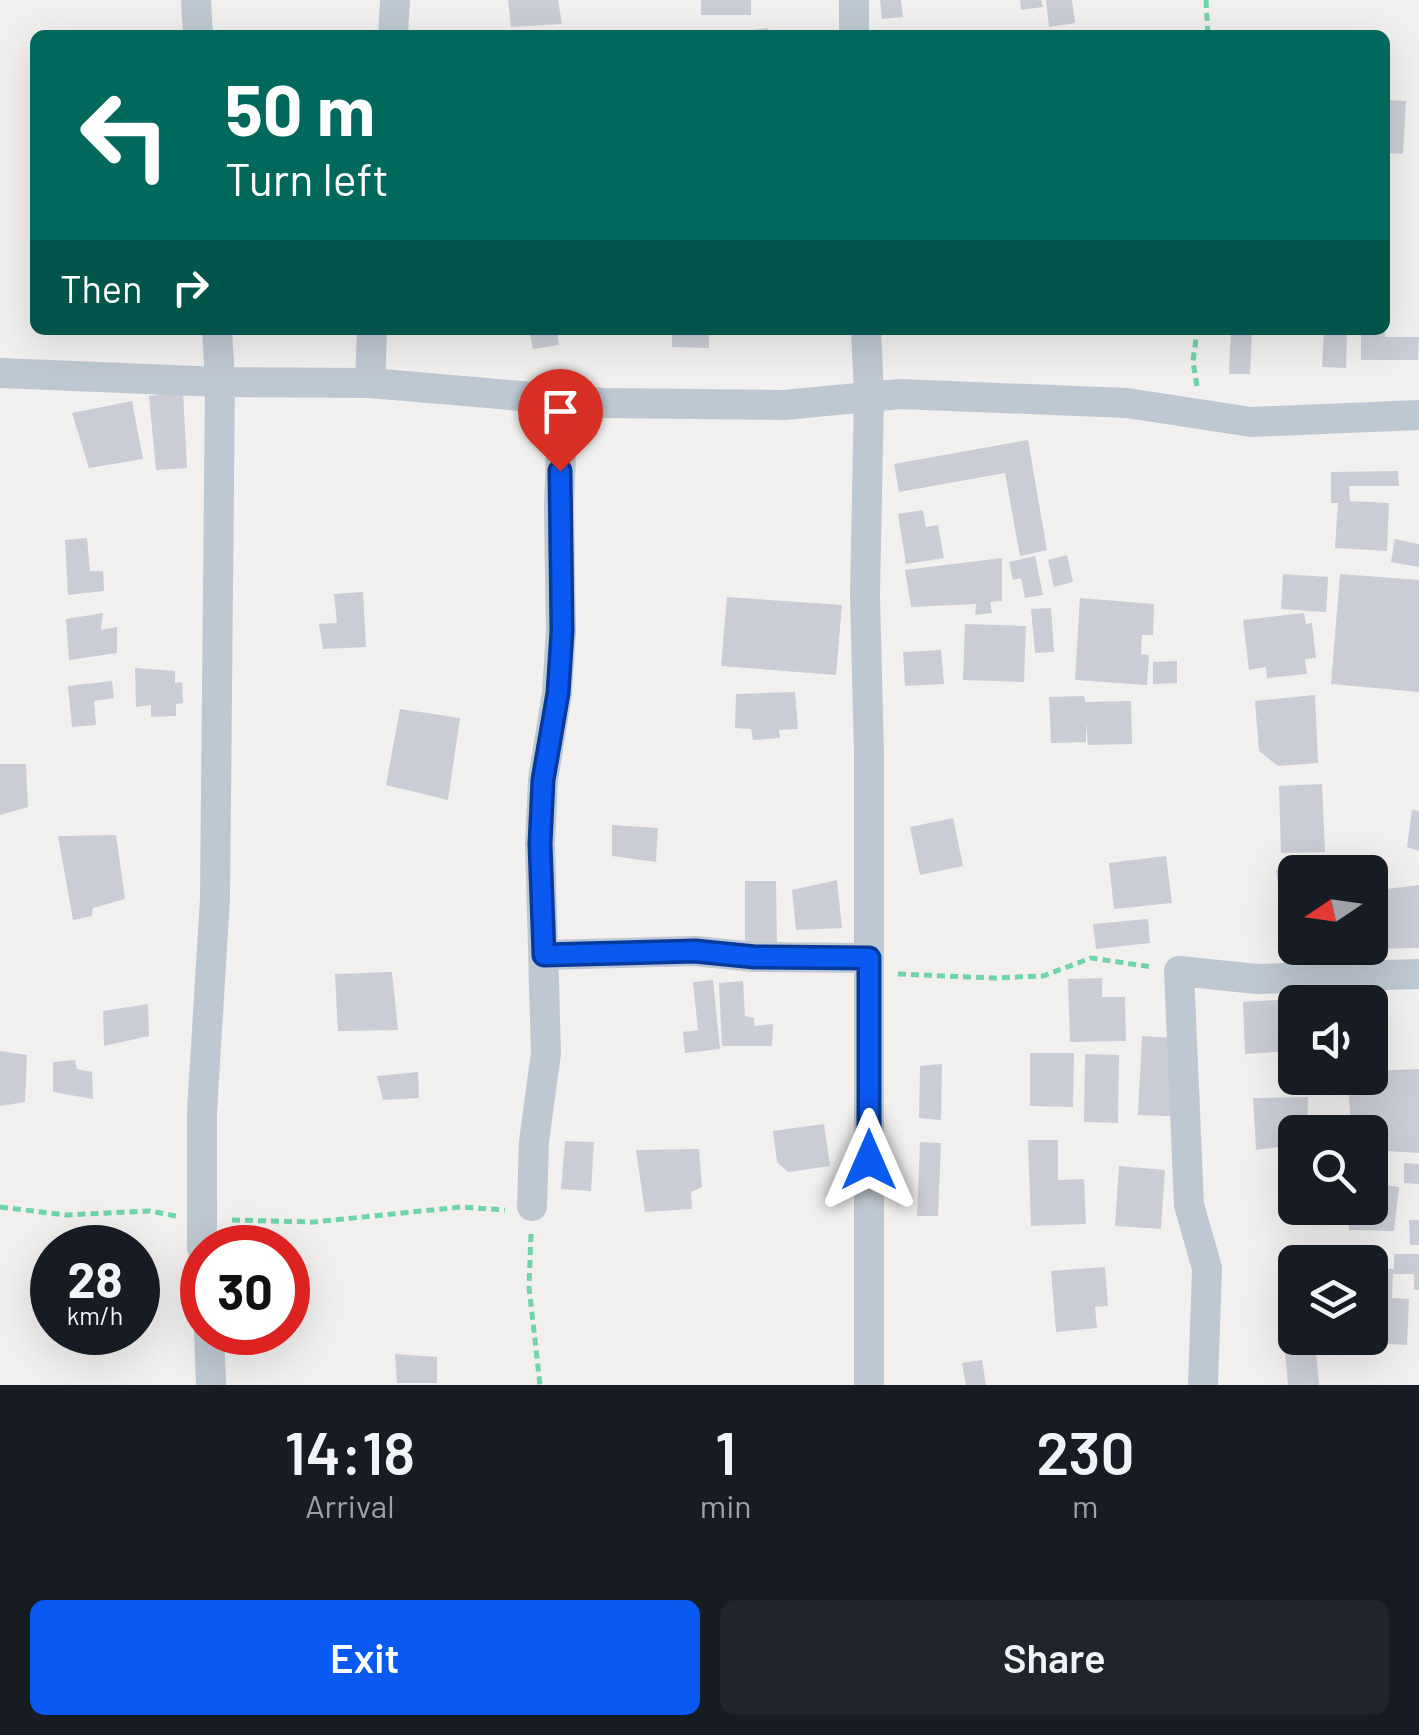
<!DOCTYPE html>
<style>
:root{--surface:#171b24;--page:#20242c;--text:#f1f3f6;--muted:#9ea1a6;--accent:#0a59f0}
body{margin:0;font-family:Barlow,sans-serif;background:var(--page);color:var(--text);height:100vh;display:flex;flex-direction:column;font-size:38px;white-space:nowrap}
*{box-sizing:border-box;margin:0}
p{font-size:32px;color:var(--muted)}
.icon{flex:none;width:55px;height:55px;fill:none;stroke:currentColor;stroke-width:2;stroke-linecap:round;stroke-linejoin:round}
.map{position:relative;height:1385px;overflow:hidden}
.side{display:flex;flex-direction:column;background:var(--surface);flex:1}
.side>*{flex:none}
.guide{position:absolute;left:30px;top:30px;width:1360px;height:305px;border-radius:15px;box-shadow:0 10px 40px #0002;background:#00695c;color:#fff;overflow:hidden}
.needle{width:65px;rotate:257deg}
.buttons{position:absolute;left:1278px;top:855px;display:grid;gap:20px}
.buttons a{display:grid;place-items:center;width:110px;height:110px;border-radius:15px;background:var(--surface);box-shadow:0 10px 40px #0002;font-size:50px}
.speed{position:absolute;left:30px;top:1225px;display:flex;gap:20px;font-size:50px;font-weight:700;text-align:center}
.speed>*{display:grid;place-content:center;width:130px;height:130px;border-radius:50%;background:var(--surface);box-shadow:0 10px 40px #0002;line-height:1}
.speed small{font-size:25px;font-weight:400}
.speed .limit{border:15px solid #d22;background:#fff;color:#111}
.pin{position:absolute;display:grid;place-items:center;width:85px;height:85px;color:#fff;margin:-102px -42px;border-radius:50% 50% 50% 0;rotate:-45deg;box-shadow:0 0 10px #0007}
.pin .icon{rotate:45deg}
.me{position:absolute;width:110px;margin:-55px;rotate:0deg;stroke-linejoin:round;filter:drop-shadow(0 0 8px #0008)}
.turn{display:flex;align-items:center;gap:35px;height:210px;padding:0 30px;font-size:45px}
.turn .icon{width:130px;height:130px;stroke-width:2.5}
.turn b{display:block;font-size:70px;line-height:85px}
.then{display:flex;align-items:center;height:95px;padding:0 30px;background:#0003;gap:20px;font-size:38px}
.eta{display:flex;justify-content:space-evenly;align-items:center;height:170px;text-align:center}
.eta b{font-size:60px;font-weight:600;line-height:70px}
.action{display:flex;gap:20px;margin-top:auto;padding:20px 30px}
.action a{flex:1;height:115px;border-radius:15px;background:var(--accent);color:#fff;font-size:40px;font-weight:600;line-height:115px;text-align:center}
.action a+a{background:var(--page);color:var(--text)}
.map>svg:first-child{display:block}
.building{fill:#cacdd5}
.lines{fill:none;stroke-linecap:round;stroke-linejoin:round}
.path{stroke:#6fd4ab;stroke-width:5;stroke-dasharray:8 5;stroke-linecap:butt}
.minor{stroke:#bec8d2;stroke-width:30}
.route-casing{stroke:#063a9c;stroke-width:25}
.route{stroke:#0a59f0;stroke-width:18}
</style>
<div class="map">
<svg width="1419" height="1385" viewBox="0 0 1419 1385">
<rect width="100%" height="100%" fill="#f2efef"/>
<g class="building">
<polygon points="508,0 558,0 562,24 511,27"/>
<rect x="701" y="0" width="50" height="15"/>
<polygon points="880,0 901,0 903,17 882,19"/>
<polygon points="1020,0 1041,0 1043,7 1021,10"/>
<polygon points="1046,0 1072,0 1075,23 1049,27"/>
<polygon points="768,28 769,35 752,35 751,30"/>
<polygon points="1385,100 1406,101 1403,154 1385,153"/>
<polygon points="529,330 557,330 559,345 533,349"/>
<polygon points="672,330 709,330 709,348 672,347"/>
<polygon points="1231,330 1252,330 1250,374 1229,374"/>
<polygon points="1324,330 1347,330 1346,368 1322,367"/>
<polygon points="1361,330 1385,330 1385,337 1419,337 1418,360 1361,360"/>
<polygon points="183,391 187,468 156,470 149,396"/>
<polygon points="132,401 143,459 89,468 72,413"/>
<polygon points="1028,440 1047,550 1020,556 1005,473 899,492 894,464"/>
<polygon points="1398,471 1399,486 1349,486 1350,501 1389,503 1387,551 1335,548 1338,503 1331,503 1331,472"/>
<polygon points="923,510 926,527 938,525 944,558 906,564 898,514"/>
<polygon points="87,538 90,571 103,571 104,591 68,595 65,540"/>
<polygon points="1395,539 1419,544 1419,567 1391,562"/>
<polygon points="1067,555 1073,582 1054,587 1048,560"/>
<polygon points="1035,556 1043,595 1025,598 1021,578 1013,580 1009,562"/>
<polygon points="1002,558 1002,601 990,602 992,613 975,615 976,604 911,607 905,570"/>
<polygon points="1283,574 1328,577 1326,612 1281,609"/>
<polygon points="1340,574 1419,580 1419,692 1331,684"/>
<polygon points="363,592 366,647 323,649 319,624 337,623 334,594"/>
<polygon points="727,597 842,605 836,675 721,666"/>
<polygon points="1080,598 1154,604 1153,635 1142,635 1141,654 1149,655 1147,685 1075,680"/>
<polygon points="1051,608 1054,652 1035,653 1031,609"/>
<polygon points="103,613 101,630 117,627 117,653 69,660 66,619"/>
<polygon points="1304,613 1306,624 1312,623 1316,658 1305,659 1307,674 1267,678 1266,667 1249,670 1243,620"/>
<polygon points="965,624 1026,626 1024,682 963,680"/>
<polygon points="941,650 944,684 905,686 903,652"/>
<polygon points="1177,661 1177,683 1153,684 1153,662"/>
<polygon points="135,668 175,671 175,683 182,682 183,703 176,704 176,716 151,717 151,705 136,707"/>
<polygon points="112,681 114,698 94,701 96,725 72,727 68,686"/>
<polygon points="795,692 798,729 779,730 780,738 753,740 751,729 735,728 736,694"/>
<polygon points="1315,695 1318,763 1278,766 1259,751 1255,701"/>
<polygon points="1084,696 1085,702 1131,701 1132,744 1088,745 1086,722 1086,742 1051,743 1049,697"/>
<polygon points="400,709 460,718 448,800 386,785"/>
<polygon points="0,764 26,764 28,807 0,815"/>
<polygon points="1322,784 1325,852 1281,853 1279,786"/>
<polygon points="1412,810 1419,811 1419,851 1407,847"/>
<polygon points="953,818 963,866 920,875 910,827"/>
<polygon points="612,825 658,828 656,862 612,856"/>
<polygon points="116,835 125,899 93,908 92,916 73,920 58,836"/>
<polygon points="1166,856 1172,903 1114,909 1109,863"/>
<polygon points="1319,862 1320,872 1295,872 1295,894 1280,898 1276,870"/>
<polygon points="837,880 842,928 796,930 792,890"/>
<polygon points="745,881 776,881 777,945 745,944"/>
<polygon points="1419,885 1419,948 1370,949 1370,891"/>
<polygon points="1148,919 1150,943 1096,949 1093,924"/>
<polygon points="392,972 398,1030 338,1031 335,974"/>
<polygon points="1102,978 1102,997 1125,997 1126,1041 1070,1042 1068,979"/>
<polygon points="713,980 720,1049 685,1053 683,1032 698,1030 693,982"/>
<polygon points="743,981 745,1016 754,1018 754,1026 773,1024 772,1046 722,1046 719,983"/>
<polygon points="1332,997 1331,1002 1295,1002 1295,1051 1245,1054 1243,1002"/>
<polygon points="148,1004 149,1036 104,1046 103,1011"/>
<polygon points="1142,1036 1173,1038 1170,1116 1138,1115"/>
<polygon points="0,1051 27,1055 25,1102 0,1106"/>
<polygon points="1030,1053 1074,1053 1073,1107 1030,1106"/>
<polygon points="1085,1054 1119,1055 1118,1123 1084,1122"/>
<polygon points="75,1060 77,1069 92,1072 93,1099 53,1092 53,1062"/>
<polygon points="942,1064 941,1120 919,1118 920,1066"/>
<polygon points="1419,1069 1419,1153 1370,1150 1370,1132 1351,1132 1348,1078 1370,1078 1370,1071"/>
<polygon points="418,1072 419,1098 383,1100 377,1076"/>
<polygon points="1308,1097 1307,1132 1295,1132 1295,1145 1256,1150 1253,1098"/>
<polygon points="824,1124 830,1166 788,1172 777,1162 773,1131"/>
<polygon points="1028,1140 1058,1140 1058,1180 1084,1179 1086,1224 1031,1226"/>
<polygon points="565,1141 594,1142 591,1191 561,1189"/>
<polygon points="920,1142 941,1143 938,1216 917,1216"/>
<polygon points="699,1149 702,1187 691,1192 692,1209 645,1212 636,1150"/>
<polygon points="1404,1163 1419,1164 1419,1184 1404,1183"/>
<polygon points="1119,1166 1165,1170 1161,1229 1115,1226"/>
<polygon points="1370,1183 1399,1187 1394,1231 1349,1230 1349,1208 1370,1208"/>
<polygon points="1409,1220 1419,1220 1419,1245 1410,1245"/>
<polygon points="1394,1254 1419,1254 1419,1290 1414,1290 1414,1274 1393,1274 1392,1298 1409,1299 1407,1345 1365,1343 1365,1338 1370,1338 1370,1268 1394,1269"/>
<polygon points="1105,1267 1108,1306 1095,1307 1097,1328 1056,1332 1051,1271"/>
<polygon points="1285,1351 1316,1351 1319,1385 1288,1385"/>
<polygon points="395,1354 437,1357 437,1383 397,1383"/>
<polygon points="982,1360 986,1385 966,1385 962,1363"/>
</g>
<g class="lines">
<g class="path">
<polyline points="1206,0 1208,35"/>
<polyline points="1197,386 1193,362 1197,330"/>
<polyline points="898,974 994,978 1043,976 1091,958 1152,967"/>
<polyline points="0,1207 66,1215 150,1211 176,1216"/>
<polyline points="232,1220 314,1222 461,1207 505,1210"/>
<polyline points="531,1234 529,1287 540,1385"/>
</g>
<g class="minor">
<polyline points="196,0 198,35"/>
<polyline points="854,0 854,35"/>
<polyline points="393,35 395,0"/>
<polyline points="866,330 869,394 865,595 869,754 869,1385"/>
<polyline points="0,373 220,382 370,383 603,403 784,405 900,394 1127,403 1251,422 1419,415"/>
<polyline points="370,383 372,330"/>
<polyline points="544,955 695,951 755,957 869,958"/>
<polyline points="532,1206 534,1141 546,1053 540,844 543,780 557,693 561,631 559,506 563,400"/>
<polyline points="202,1248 202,1112 215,898 220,382 217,330"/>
<polyline points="209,1332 211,1385"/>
<polyline points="1203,1385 1207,1268 1189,1205 1179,971 1257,979 1419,974"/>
</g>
</g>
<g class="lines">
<g class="route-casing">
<polyline id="route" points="560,471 562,631 558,693 543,780 540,844 544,955 695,951 755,957 869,958 869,1160"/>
</g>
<use href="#route" class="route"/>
</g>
</svg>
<div class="buttons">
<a><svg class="needle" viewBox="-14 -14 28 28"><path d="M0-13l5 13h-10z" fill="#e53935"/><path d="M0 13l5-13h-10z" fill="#9ea1a6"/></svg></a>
<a><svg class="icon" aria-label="sound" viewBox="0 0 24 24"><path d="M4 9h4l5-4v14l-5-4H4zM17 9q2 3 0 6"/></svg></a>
<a><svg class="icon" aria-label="search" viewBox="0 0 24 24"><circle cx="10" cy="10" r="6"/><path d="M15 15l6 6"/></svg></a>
<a><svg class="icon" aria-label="layers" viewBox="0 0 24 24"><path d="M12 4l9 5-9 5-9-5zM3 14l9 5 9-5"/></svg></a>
</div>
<div class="speed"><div>28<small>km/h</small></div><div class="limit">30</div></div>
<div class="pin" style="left:560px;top:471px;background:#d93025"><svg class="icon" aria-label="arrive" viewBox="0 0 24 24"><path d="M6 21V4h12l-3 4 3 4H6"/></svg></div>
<svg class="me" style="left:869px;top:1160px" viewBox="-20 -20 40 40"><path d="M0-17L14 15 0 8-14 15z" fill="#0a59f0" stroke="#fff" stroke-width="4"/></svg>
<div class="guide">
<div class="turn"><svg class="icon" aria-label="left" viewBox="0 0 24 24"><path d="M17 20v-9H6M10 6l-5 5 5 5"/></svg><div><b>50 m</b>Turn left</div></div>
<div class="then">Then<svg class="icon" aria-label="right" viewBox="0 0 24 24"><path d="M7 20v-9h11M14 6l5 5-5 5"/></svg></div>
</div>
</div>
<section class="side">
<div class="eta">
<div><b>14:18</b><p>Arrival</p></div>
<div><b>1</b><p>min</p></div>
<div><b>230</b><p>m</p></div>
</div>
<div class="action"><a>Exit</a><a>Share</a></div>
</section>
